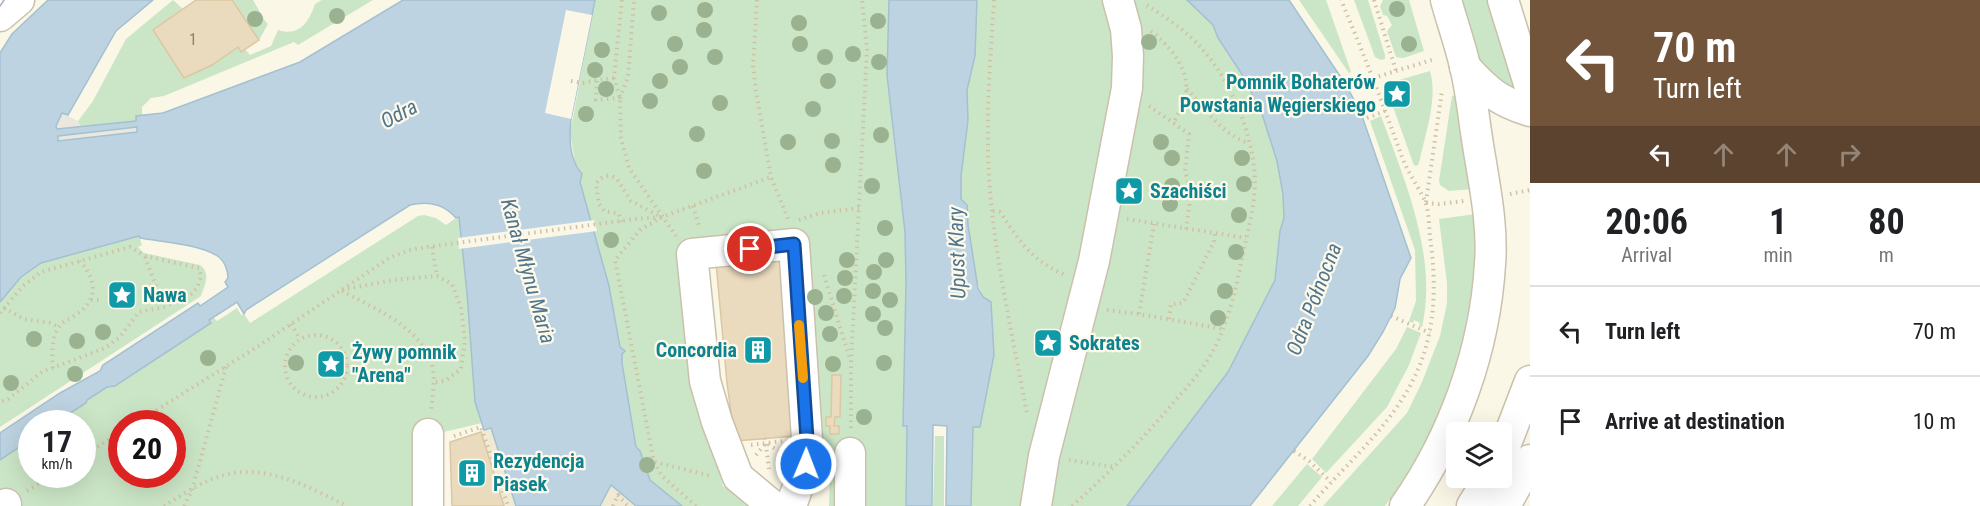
<!DOCTYPE html>
<meta charset="utf-8">
<style>
:root{--surface:#fff;--page:#f2f2f2;--text:#202124;--muted:#757577;--line:#e0e0e0}
body{margin:0;font-family:"Roboto Condensed",sans-serif;background:var(--page);color:var(--text);height:100vh;display:flex;flex-direction:column;font-size:22px;white-space:nowrap}
*{box-sizing:border-box;margin:0}
p{font-size:20px;color:var(--muted)}
.icon{flex:none;width:33px;height:33px;fill:none;stroke:currentColor;stroke-width:2;stroke-linecap:round;stroke-linejoin:round}
.map{position:relative;flex:1;overflow:hidden}
.details{display:flex;flex-direction:column;background:var(--surface);width:450px}
.details>*{flex:none}
.guide{background:#72543b;color:#fff;overflow:hidden}
.controls{position:absolute;left:1446px;top:422px;display:grid;gap:12px}
.controls a{display:grid;place-items:center;width:66px;height:66px;border-radius:6px;background:var(--surface);box-shadow:0 6px 24px #0002;font-size:30px}
.speed{position:absolute;left:18px;top:410px;display:flex;gap:12px;font-size:30px;font-weight:700;text-align:center}
.speed>*{display:grid;place-content:center;width:78px;height:78px;border-radius:50%;background:var(--surface);box-shadow:0 6px 24px #0002;line-height:1}
.speed small{font-size:15px;font-weight:400}
.speed .limit{border:9px solid #d22;background:#fff;color:#111}
.pin{position:absolute;display:grid;place-items:center;width:51px;height:51px;color:#fff;margin:-26px;border:3px solid #fff;border-radius:50%;box-shadow:0 2px 6px #0007}
.me{position:absolute;width:66px;margin:-33px;rotate:1deg;stroke-linejoin:round;filter:drop-shadow(0 0 4px #0008)}
.turn{display:flex;align-items:center;gap:21px;height:126px;padding:0 24px;font-size:27px}
.turn .icon{width:78px;height:78px;stroke-width:2.5}
.turn b{display:block;font-size:42px;line-height:51px}
.lanes{display:flex;align-items:center;height:57px;padding:0 24px;background:#0003;justify-content:center;gap:30px;direction:ltr}
.lanes .off{opacity:.35}
.eta{display:flex;justify-content:space-evenly;align-items:center;height:102px;text-align:center}
.eta b{font-size:36px;font-weight:700;line-height:42px}
ul{padding:0;list-style:none}
li{display:flex;align-items:center;gap:18px;height:90px;padding:0 24px;border-top:2px solid var(--line)}
li div{flex:1}
li b{display:block;font-size:22px}
li em{font-style:normal}
main{display:flex;flex:1;min-height:0}
.map>svg:first-child{display:block}
.residential{fill:#f0ead5}
.industrial{fill:#eae7df}
.green{fill:#cbe6c6;fill-rule:evenodd}
.water{fill:#bdd3e1;stroke:#a4c0d1;stroke-width:1.5;fill-rule:evenodd}
.pier{fill:#faf7e6}
.building{fill:#eadabe;stroke:#ddc7a3;stroke-width:1.5}
.lines{fill:none;stroke-linecap:round;stroke-linejoin:round}
.minor-casing{stroke:#cac1ad;stroke-width:33}
.path{stroke:#d1c0a4;stroke-width:4;stroke-dasharray:1.5 4.5;stroke-linecap:butt}
.minor{stroke:#fff;stroke-width:30}
.tram{stroke:#bba6c2;stroke-width:1.5}
.tree{fill:#9bb290}
.route-casing{stroke:#114b97;stroke-width:15}
.route{stroke:#1a73e8;stroke-width:10}
.slow{stroke:#f59e0b;stroke-width:10}
.labels{text-anchor:middle;stroke-width:4.5;stroke-linejoin:round;paint-order:stroke}
.number-label{font-size:16px;fill:#8e806a}
.culture-label{font-size:20px;font-weight:bold;fill:#0d838f;stroke:#fdfaec;text-anchor:start}
.water-label{font-size:21px;font-style:italic;fill:#51758d;stroke:#fdfaec}
</style>
<main>
<div class="map">
<svg width="1530" height="506" viewBox="0 0 1530 506">
<rect width="100%" height="100%" fill="#faf7e6"/>
<g class="residential">
<polygon points="491,428 516,506 452,506 450,442"/>
<polygon points="611,485 636,506 600,506"/>
</g>
<polygon class="industrial" points="62,113 78,121 80,126 136,121 138,132 81,138 100,169 69,177 64,173 72,166 79,139 58,141 56,126"/>
<g class="green">
<path d="M173,0L183,9L153,30L184,78L212,65L238,47L241,52L245,49L250,55L271,46L278,30C299,37 309,22 315,4L322,0H373L298,45L294,42L164,96L151,98L142,107V115L136,116V121L81,127L78,121L93,101L126,39Z"/>
<polygon points="232,0 253,0 265,21 268,24 259,40"/>
<polygon points="595,0 889,0 887,75 905,232 906,283 903,425 907,426 906,506 829,506 830,469 813,468 805,274 698,245 697,395 723,486 751,506 682,506 650,480 640,451 636,447 622,363 622,354 609,286 580,182 582,174 575,162 570,133"/>
<polygon points="977,0 1187,0 1213,25 1218,38 1241,73 1262,114 1277,161 1283,194 1284,218 1280,231 1275,280 1228,372 1127,506 971,506 973,427 980,427 983,297 975,276 968,225 968,211 961,199 961,176 968,120 967,90 975,56"/>
<polygon points="1299,0 1326,0 1351,72 1349,73"/>
<polygon points="1354,0 1368,0 1385,55 1385,59 1381,60 1375,57"/>
<polygon points="1383,0 1409,0 1424,51 1403,58 1396,57 1387,31 1392,25 1387,16 1383,15 1380,6"/>
<polygon points="1462,0 1493,0 1520,93 1481,68"/>
<path d="M1430,71C1438,98 1426,131 1420,159L1418,165L1415,166L1413,163L1385,84Z"/>
<polygon points="1455,95 1465,134 1473,189 1449,191 1440,185 1439,181 1452,96"/>
<path d="M1381,116C1405,181 1438,257 1422,327L1419,326L1420,323L1414,320L1413,323L1409,321L1416,301L1415,250L1370,121Z"/>
<path d="M1476,214C1477,317 1450,423 1385,506H1323L1407,413L1422,382L1440,336L1447,303V283L1439,219Z"/>
<path d="M424,215L436,218L446,225L459,216L467,293L475,402L482,423L435,434L420,506H0V460L31,439L32,474H82V423H55L86,403V400L107,387L115,386L210,324L209,320L213,317L217,321L237,308L241,315L244,314L250,323L418,216ZM122,423H172V474H122Z"/>
<path d="M139,236L142,245L138,247L144,253L200,265C211,273 205,284 201,296L0,427V302L21,277L41,263Z"/>
<polygon points="1407,327 1421,333 1409,365 1387,407 1326,473 1312,459 1396,349"/>
<polygon points="935,436 944,436 944,506 933,506"/>
<polygon points="1307,464 1322,477 1298,506 1272,506"/>
</g>
<g class="water">
<path d="M48,0H153L116,31L68,115L62,113L56,126L57,129L136,121V116L163,113L300,62L403,0H595L571,119C569,138 569,159 582,174L580,182L609,286L620,347L625,351L622,354V363L636,447L640,451L650,480L682,506H636L611,485L600,506H516L491,428L484,430L475,402L467,293L459,217L456,218C444,204 427,201 410,205L246,310L244,314L237,302L209,320L211,323L115,386L107,387L87,400L86,403L55,423H32L31,439L0,460V433L60,393L100,371L103,365L198,303L200,306L228,287L225,282L228,278C228,271 225,262 219,257C201,244 162,242 140,238L139,236L41,263L21,277L0,302V53L12,34ZM137,127V132L58,141V136Z"/>
<polygon points="889,0 977,0 975,56 967,90 968,120 961,176 961,199 967,205 968,225 978,288 983,297 991,302 994,355 980,427 973,427 971,506 946,506 947,426 933,425 932,506 906,506 907,426 903,426 906,283 905,232 887,75"/>
<polygon points="1187,0 1289,0 1346,85 1361,113 1411,258 1400,279 1395,308 1383,332 1368,356 1250,506 1127,506 1228,372 1275,280 1280,231 1284,218 1283,194 1277,161 1262,114 1241,73 1218,38 1213,25"/>
</g>
<g class="pier">
<polygon points="566,10 592,15 571,119 545,113"/>
<polygon points="594,220 597,231 459,249 458,238"/>
</g>
<g class="building">
<polygon points="196,0 232,0 259,40 241,52 238,47 212,65 184,78 153,30"/>
<polygon points="786,256 796,436 735,441 727,383 716,263"/>
<polygon points="832,375 841,375 840,417 835,417 834,426 839,426 839,434 830,434 830,426 826,426 826,417 831,417"/>
<polygon points="481,432 504,506 452,506 450,442"/>
</g>
<g class="lines">
<g class="minor-casing">
<g id="minor">
<polyline points="1503,0 1530,87"/>
<polyline points="0,16 19,0"/>
<path d="M1465,67C1487,91 1498,101 1530,111"/>
<polyline points="1502,454 1530,381"/>
<polyline points="5,506 6,504"/>
<polyline points="428,506 428,434"/>
<polyline points="773,506 738,477 717,422 705,381 692,254 794,244 807,439 806,464 791,506"/>
<polyline points="850,506 850,453"/>
<polyline points="1036,506 1044,456 1094,261 1127,88 1128,56 1126,29 1118,0"/>
<path d="M1405,506C1454,436 1485,349 1490,264C1493,227 1485,188 1479,151C1474,123 1472,94 1465,66C1460,44 1452,22 1446,0"/>
<polyline points="1472,506 1490,477"/>
<polyline points="1505,506 1530,460"/>
</g>
</g>
<g class="path">
<polyline points="622,0 614,78 620,98 621,138 629,168 676,236"/>
<polyline points="757,0 753,66 756,91 771,177 788,219"/>
<path d="M994,0C991,49 987,98 988,147C989,236 1011,326 1027,414"/>
<polyline points="1374,0 1396,71"/>
<path d="M1151,31C1168,44 1189,68 1186,91C1184,103 1179,112 1174,122"/>
<polyline points="614,78 597,80 596,100 620,98"/>
<polyline points="1373,78 1435,59"/>
<polyline points="571,81 583,83 597,80"/>
<path d="M1187,89C1204,108 1223,135 1248,143"/>
<polyline points="620,98 628,77 634,0"/>
<polyline points="1149,106 1189,134 1185,171 1191,194 1186,229"/>
<polyline points="1367,118 1385,111"/>
<polyline points="1510,194 1530,190"/>
<polyline points="1426,202 1442,91"/>
<polyline points="1426,203 1439,204 1464,201"/>
<polyline points="693,206 700,229"/>
<path d="M993,211L1000,212C1021,243 1030,259 1065,275"/>
<polyline points="1127,219 1246,238"/>
<polyline points="799,220 820,213 859,208"/>
<path d="M621,222L619,214L604,211L599,204L596,184C601,176 609,173 617,179L631,201L661,217"/>
<polyline points="432,247 437,276"/>
<polyline points="145,257 164,307"/>
<polyline points="824,275 850,360"/>
<polyline points="144,288 156,285"/>
<polyline points="342,290 393,280 437,276 452,284 461,308 465,340 461,369 445,381 434,382"/>
<path d="M342,291C376,310 419,325 432,365C436,380 432,397 431,411"/>
<polyline points="91,300 100,300"/>
<polyline points="4,308 24,319 50,323 59,327"/>
<polyline points="1107,310 1139,314 1223,329"/>
<polyline points="0,313 22,287 41,272 130,247 145,256 199,268 201,277 197,288 191,294 164,307 139,312 120,337 105,348 42,372 8,399 0,402"/>
<polyline points="1139,314 1154,224"/>
<polyline points="1391,316 1430,333"/>
<polyline points="1169,319 1171,304 1183,303 1214,242 1215,233"/>
<polyline points="291,324 300,339"/>
<circle cx="316" cy="366" r="31"/>
<path d="M53,368C52,355 51,338 59,327C62,321 69,320 74,316C98,301 98,282 80,261"/>
<polyline points="136,423 257,347 389,258 409,250 427,247 635,219 662,217"/>
<polyline points="851,428 851,363 867,50 862,0"/>
<polyline points="454,436 481,427 508,506"/>
<polyline points="765,438 769,469"/>
<polyline points="751,445 782,441"/>
<polyline points="1294,451 1309,461 1331,482"/>
<polyline points="756,455 766,443 782,453"/>
<polyline points="82,456 122,432"/>
<polyline points="1069,460 1115,467"/>
<polyline points="655,462 711,476"/>
<polyline points="27,491 54,474"/>
<path d="M164,506C181,496 199,483 218,477C263,461 309,487 347,506"/>
<polyline points="184,506 192,490 226,367"/>
<polyline points="613,506 618,495 628,506"/>
<polyline points="696,506 662,476 654,462 615,260 640,230 662,217 771,177"/>
<path d="M1072,506C1111,471 1146,436 1179,396C1188,386 1198,375 1205,364C1226,333 1235,294 1242,258C1248,229 1258,197 1254,168C1250,128 1229,78 1202,49C1187,31 1165,17 1145,4"/>
<path d="M1310,506C1344,466 1386,431 1411,384C1436,337 1437,288 1430,237C1429,226 1429,212 1425,201C1418,186 1408,173 1402,157C1383,104 1363,52 1341,0"/>
</g>
<use href="#minor" class="minor"/>
<polyline class="tram" points="0,6 4,0"/>
</g>
<g class="tree">
<circle cx="1397" cy="9" r="8"/>
<circle cx="705" cy="10" r="8"/>
<circle cx="659" cy="13" r="8"/>
<circle cx="337" cy="16" r="8"/>
<circle cx="255" cy="19" r="8"/>
<circle cx="878" cy="21" r="8"/>
<circle cx="799" cy="23" r="8"/>
<circle cx="704" cy="30" r="8"/>
<circle cx="1149" cy="42" r="8"/>
<circle cx="675" cy="44" r="8"/>
<circle cx="800" cy="44" r="8"/>
<circle cx="1409" cy="44" r="8"/>
<circle cx="602" cy="50" r="8"/>
<circle cx="853" cy="54" r="8"/>
<circle cx="715" cy="57" r="8"/>
<circle cx="825" cy="57" r="8"/>
<circle cx="879" cy="62" r="8"/>
<circle cx="680" cy="67" r="8"/>
<circle cx="595" cy="70" r="8"/>
<circle cx="660" cy="81" r="8"/>
<circle cx="828" cy="81" r="8"/>
<circle cx="606" cy="89" r="8"/>
<circle cx="650" cy="101" r="8"/>
<circle cx="720" cy="103" r="8"/>
<circle cx="813" cy="109" r="8"/>
<circle cx="586" cy="114" r="8"/>
<circle cx="697" cy="134" r="8"/>
<circle cx="881" cy="135" r="8"/>
<circle cx="832" cy="141" r="8"/>
<circle cx="788" cy="142" r="8"/>
<circle cx="1161" cy="142" r="8"/>
<circle cx="1172" cy="158" r="8"/>
<circle cx="1242" cy="158" r="8"/>
<circle cx="833" cy="165" r="8"/>
<circle cx="704" cy="171" r="8"/>
<circle cx="1244" cy="184" r="8"/>
<circle cx="872" cy="186" r="8"/>
<circle cx="1172" cy="186" r="8"/>
<circle cx="1170" cy="204" r="8"/>
<circle cx="1239" cy="215" r="8"/>
<circle cx="885" cy="228" r="8"/>
<circle cx="611" cy="240" r="8"/>
<circle cx="1236" cy="252" r="8"/>
<circle cx="847" cy="260" r="8"/>
<circle cx="886" cy="260" r="8"/>
<circle cx="874" cy="272" r="8"/>
<circle cx="845" cy="278" r="8"/>
<circle cx="873" cy="291" r="8"/>
<circle cx="1225" cy="291" r="8"/>
<circle cx="844" cy="296" r="8"/>
<circle cx="815" cy="297" r="8"/>
<circle cx="890" cy="300" r="8"/>
<circle cx="826" cy="313" r="8"/>
<circle cx="873" cy="314" r="8"/>
<circle cx="1218" cy="318" r="8"/>
<circle cx="885" cy="328" r="8"/>
<circle cx="103" cy="332" r="8"/>
<circle cx="830" cy="334" r="8"/>
<circle cx="34" cy="339" r="8"/>
<circle cx="77" cy="341" r="8"/>
<circle cx="208" cy="358" r="8"/>
<circle cx="296" cy="363" r="8"/>
<circle cx="884" cy="363" r="8"/>
<circle cx="833" cy="364" r="8"/>
<circle cx="75" cy="374" r="8"/>
<circle cx="11" cy="383" r="8"/>
<circle cx="864" cy="417" r="8"/>
<circle cx="647" cy="465" r="8"/>
</g>
<g class="lines">
<g class="route-casing">
<polyline id="route" points="750,249 794,244 807,439 806,464"/>
</g>
<use href="#route" class="route"/>
<polyline class="slow" points="799,325 803,378"/>
</g>
<defs>
<g id="sight-square" transform="scale(1.5)"><rect x="-9" y="-9" width="18" height="18" rx="4" fill="#0f9aa8" stroke="#fdfaec"/><path d="M0-6L1.8-2.2L6-1.7L2.9 1.2L3.7 5.4L0 3.3L-3.7 5.4L-2.9 1.2L-6-1.7L-1.8-2.2Z" fill="#fff"/></g>
<g id="building-square" transform="scale(1.5)"><rect x="-9" y="-9" width="18" height="18" rx="4" fill="#0f9aa8" stroke="#fdfaec"/><path d="M-4-6H4V6H1V3H-1V6H-4ZM-2.5-4.3h1.7v1.8h-1.7ZM.8-4.3h1.7v1.8H.8ZM-2.5-1h1.7V.8h-1.7ZM.8-1h1.7V.8H.8Z" fill="#fff"/></g>
</defs>
<g fill-rule="evenodd">
<use href="#sight-square" x="1397" y="94"/>
<use href="#sight-square" x="1129" y="191"/>
<use href="#sight-square" x="122" y="295"/>
<use href="#sight-square" x="1048" y="343"/>
<use href="#building-square" x="758" y="350"/>
<use href="#sight-square" x="331" y="364"/>
<use href="#building-square" x="472" y="473"/>
</g>
<g class="labels">
<g class="number-label">
<text x="193" y="45">1</text>
</g>
<g class="culture-label">
<text x="1376" y="89" text-anchor="end">Pomnik Bohaterów<tspan x="1376" dy="23">Powstania Węgierskiego</tspan></text>
<text x="1150" y="198">Szachiści</text>
<text x="143" y="302">Nawa</text>
<text x="1069" y="350">Sokrates</text>
<text x="737" y="357" text-anchor="end">Concordia</text>
<text x="352" y="359">Żywy pomnik<tspan x="352" dy="23">"Arena"</tspan></text>
<text x="493" y="468">Rezydencja<tspan x="493" dy="23">Piasek</tspan></text>
</g>
<g class="water-label">
<text transform="translate(399 114) rotate(-28)" y="7">Odra</text>
<text transform="translate(957 253) rotate(-92)" y="7">Upust Klary</text>
<text transform="translate(528 271) rotate(74)" y="7">Kanał Młynu Maria</text>
<text transform="translate(1314 299) rotate(-69)" y="7">Odra Północna</text>
</g>
</g>
</svg>
<div class="controls">
<a><svg class="icon" aria-label="layers" viewBox="0 0 24 24"><path d="M12 4l9 5-9 5-9-5zM3 14l9 5 9-5"/></svg></a>
</div>
<div class="speed"><div>17<small>km/h</small></div><div class="limit">20</div></div>
<div class="pin" style="left:750px;top:249px;background:#d93025"><svg class="icon" aria-label="arrive" viewBox="0 0 24 24"><path d="M6 21V4h12l-3 4 3 4H6"/></svg></div>
<svg class="me" style="left:806px;top:464px" viewBox="-20 -20 40 40"><circle r="17" fill="#1a73e8" stroke="#fff" stroke-width="3"/><path d="M0-11L8 9 0 5-8 9z" fill="#fff"/></svg>
</div>
<section class="details">
<div class="guide">
<div class="turn"><svg class="icon" aria-label="left" viewBox="0 0 24 24"><path d="M17 20v-9H6M10 6l-5 5 5 5"/></svg><div><b>70 m</b>Turn left</div></div>
<div class="lanes"><svg class="icon" aria-label="left" viewBox="0 0 24 24"><path d="M17 20v-9H6M10 6l-5 5 5 5"/></svg><svg class="icon off" aria-label="ahead" viewBox="0 0 24 24"><path d="M12 20V5M6 11l6-6 6 6"/></svg><svg class="icon off" aria-label="ahead" viewBox="0 0 24 24"><path d="M12 20V5M6 11l6-6 6 6"/></svg><svg class="icon off" aria-label="right" viewBox="0 0 24 24"><path d="M7 20v-9h11M14 6l5 5-5 5"/></svg></div>
</div>
<div class="eta">
<div><b>20:06</b><p>Arrival</p></div>
<div><b>1</b><p>min</p></div>
<div><b>80</b><p>m</p></div>
</div>
<ul>
<li><svg class="icon" aria-label="left" viewBox="0 0 24 24"><path d="M17 20v-9H6M10 6l-5 5 5 5"/></svg><div><b>Turn left</b></div><em>70 m</em></li>
<li><svg class="icon" aria-label="arrive" viewBox="0 0 24 24"><path d="M6 21V4h12l-3 4 3 4H6"/></svg><div><b>Arrive at destination</b></div><em>10 m</em></li>
</ul>
</section>
</main>
